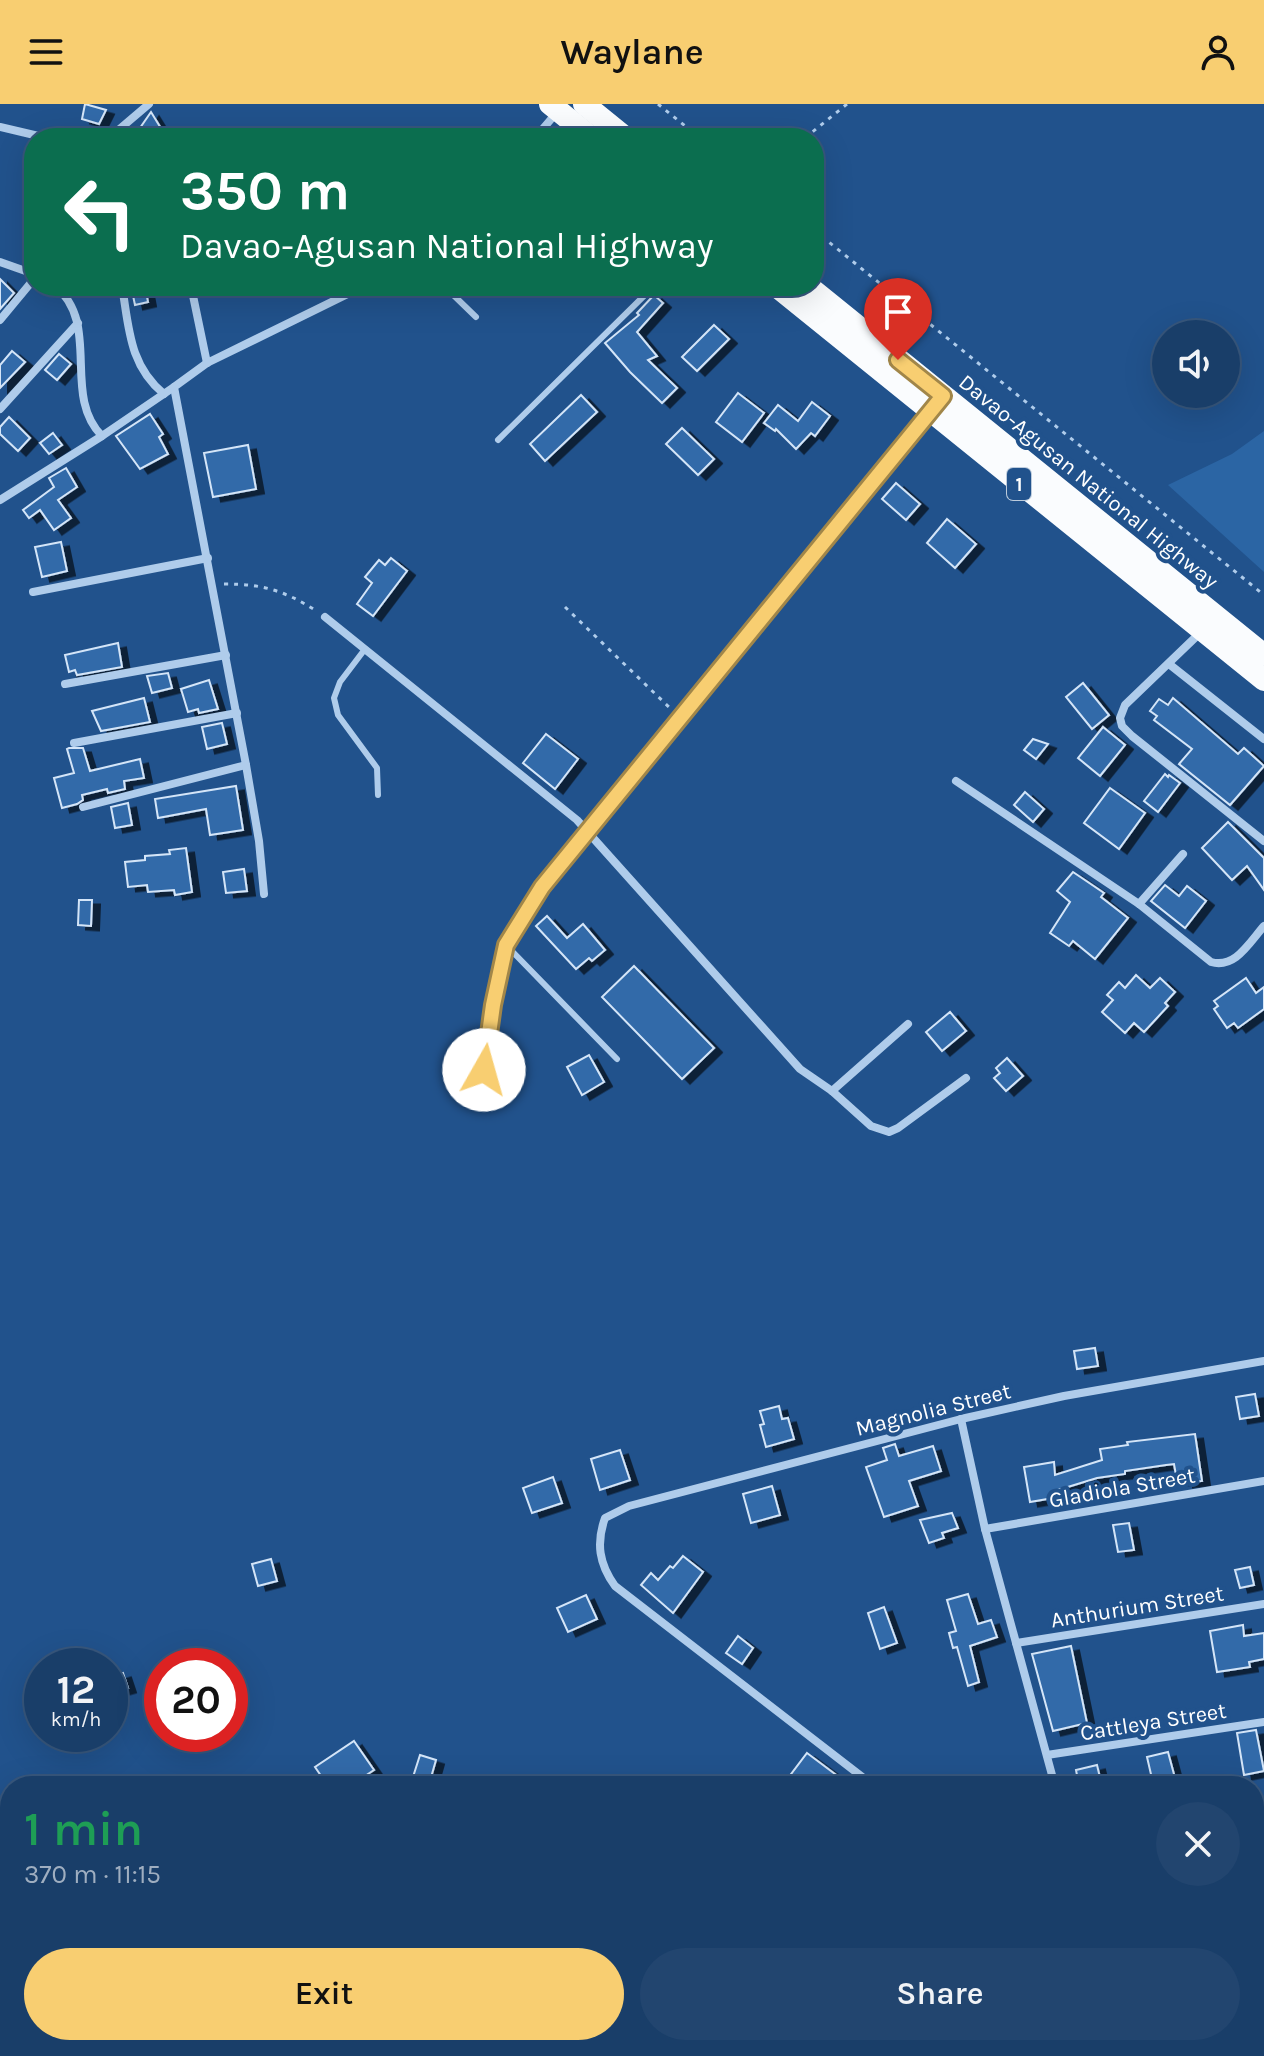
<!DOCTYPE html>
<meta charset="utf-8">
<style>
:root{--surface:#193e69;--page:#22456f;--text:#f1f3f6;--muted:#9faec0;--line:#37577d;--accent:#f8ce71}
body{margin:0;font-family:Karla,sans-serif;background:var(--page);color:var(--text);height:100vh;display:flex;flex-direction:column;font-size:30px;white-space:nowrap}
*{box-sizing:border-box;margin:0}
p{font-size:26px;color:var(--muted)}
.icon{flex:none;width:44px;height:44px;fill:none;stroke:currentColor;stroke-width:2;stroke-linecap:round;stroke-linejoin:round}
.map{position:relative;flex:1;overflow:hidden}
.panel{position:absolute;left:0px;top:1672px;width:1264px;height:280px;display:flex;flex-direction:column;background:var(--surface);border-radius:32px 32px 0 0;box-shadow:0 8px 32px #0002,0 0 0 2px var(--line)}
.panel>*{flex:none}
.top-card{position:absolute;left:24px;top:24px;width:800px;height:168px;border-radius:32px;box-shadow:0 8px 32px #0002,0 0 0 2px var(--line);background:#0b6e4f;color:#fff;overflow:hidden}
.fabs{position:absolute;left:1152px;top:216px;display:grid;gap:16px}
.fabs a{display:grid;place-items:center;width:88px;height:88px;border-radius:50%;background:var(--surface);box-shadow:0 8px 32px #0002,0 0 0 2px var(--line);font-size:40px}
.speed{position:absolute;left:24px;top:1544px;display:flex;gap:16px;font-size:40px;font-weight:700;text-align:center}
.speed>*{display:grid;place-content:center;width:104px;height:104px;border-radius:50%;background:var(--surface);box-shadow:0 8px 32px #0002,0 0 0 2px var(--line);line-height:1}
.speed small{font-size:20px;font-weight:400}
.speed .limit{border:12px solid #d22;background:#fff;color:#111}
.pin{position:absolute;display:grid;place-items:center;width:68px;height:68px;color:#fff;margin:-82px -34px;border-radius:50% 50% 50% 0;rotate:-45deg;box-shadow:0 0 8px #0007}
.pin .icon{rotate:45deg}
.me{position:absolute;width:88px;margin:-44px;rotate:7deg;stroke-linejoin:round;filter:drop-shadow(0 0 6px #0008)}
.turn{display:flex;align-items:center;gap:28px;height:168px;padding:0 24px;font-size:36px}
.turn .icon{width:104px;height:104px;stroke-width:2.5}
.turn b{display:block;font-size:56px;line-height:68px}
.round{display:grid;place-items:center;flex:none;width:84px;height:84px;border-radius:42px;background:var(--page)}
.head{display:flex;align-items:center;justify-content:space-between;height:136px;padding:0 24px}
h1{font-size:48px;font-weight:600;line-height:60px;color:#1e9e55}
.button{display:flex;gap:16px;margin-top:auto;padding:16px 24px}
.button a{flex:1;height:92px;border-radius:48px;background:var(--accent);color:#111;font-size:32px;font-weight:600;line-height:92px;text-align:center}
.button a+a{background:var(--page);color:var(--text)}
header{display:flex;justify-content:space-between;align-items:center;height:104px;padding:0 24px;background:var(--accent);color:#111;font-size:36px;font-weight:600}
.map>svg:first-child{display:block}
.green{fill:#2b65a4}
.building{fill:#316aa9;stroke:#d4e5f8;stroke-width:2;filter:url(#shadow)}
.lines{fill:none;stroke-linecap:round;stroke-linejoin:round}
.path{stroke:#afcceb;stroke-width:3;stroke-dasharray:4 6;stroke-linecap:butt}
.service{stroke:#afcceb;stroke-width:6}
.minor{stroke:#afcceb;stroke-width:8}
.trunk{stroke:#fafcfe;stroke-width:22}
.route-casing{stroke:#a18649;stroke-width:20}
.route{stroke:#f8ce71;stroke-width:14}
.labels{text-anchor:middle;stroke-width:8;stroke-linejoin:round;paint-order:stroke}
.shield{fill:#21528c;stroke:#bccbdc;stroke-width:2}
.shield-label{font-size:20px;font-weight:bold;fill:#fff}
.street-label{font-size:22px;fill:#fff;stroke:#21528c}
</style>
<header><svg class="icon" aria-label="menu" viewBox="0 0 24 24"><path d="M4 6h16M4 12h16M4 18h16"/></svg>Waylane<svg class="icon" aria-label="person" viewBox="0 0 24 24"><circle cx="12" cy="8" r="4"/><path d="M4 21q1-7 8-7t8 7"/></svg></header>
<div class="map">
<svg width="1264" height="1952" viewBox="0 0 1264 1952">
<defs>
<filter id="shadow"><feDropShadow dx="8" dy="4.5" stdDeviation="0" flood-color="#0009"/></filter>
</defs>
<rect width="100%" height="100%" fill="#21528c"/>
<g class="green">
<polygon points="1264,327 1264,468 1168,381 1232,350"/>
<polygon points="278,1942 728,1942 726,1952 268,1952"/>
</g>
<g class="building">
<polygon points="85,0 106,6 99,20 82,15"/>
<polygon points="151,8 162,26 149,34 140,24"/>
<polygon points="0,175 14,189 0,205"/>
<polygon points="131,182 145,182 148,198 135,201"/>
<polygon points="654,191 663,199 637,228 657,252 648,256 677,284 662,299 630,268 605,239 639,211 637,209"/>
<polygon points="714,221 729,235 697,267 682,253"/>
<polygon points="12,247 25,258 0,284 0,261"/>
<polygon points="59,250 71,260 57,276 45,266"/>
<polygon points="738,289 764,309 742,338 716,318"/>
<polygon points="581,291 597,308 545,357 530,340"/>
<polygon points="812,298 830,312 815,332 811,329 796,345 776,325 775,327 764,319 778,301 798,317"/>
<polygon points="150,310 163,330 159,333 168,350 140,365 116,332"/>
<polygon points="9,313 30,334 18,347 0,330 0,323"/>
<polygon points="682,324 714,355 698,371 666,340"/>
<polygon points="53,329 62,341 49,350 40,339"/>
<polygon points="248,341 256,385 213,393 204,349"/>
<polygon points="66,364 77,383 58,396 71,414 54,426 40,406 29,414 23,406 54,383 49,374"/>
<polygon points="896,379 920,400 906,416 882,395"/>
<polygon points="947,415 976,440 955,464 927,439"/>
<polygon points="61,438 67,467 42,473 35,443"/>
<polygon points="391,454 407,467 373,512 357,500 372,479 365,473 379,456 385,461"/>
<polygon points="118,539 122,563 77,571 75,566 69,568 65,551"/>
<polygon points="168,569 172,584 152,589 147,572"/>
<polygon points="209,576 218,605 199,609 198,605 188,608 181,585"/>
<polygon points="1083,579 1109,611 1092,625 1066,593"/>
<polygon points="144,594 150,618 101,627 92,607"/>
<polygon points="1173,594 1238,650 1244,644 1264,662 1230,701 1179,660 1192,645 1154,616 1157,612 1150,607 1159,595 1168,601"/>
<polygon points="222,619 227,640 207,645 202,623"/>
<polygon points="1103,623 1125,641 1100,672 1078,654"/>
<polygon points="546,630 578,655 555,685 523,659"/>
<polygon points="1033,635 1048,640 1036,655 1024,646"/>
<polygon points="69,644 83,644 90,667 140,655 144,674 124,677 125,685 108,689 107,685 82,691 83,696 77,700 62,704 54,674 74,669 67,645"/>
<polygon points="1165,670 1168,673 1169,671 1180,679 1158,708 1144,697"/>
<polygon points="236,682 243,726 210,731 206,705 158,714 155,695"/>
<polygon points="1110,684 1145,709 1119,745 1084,719"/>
<polygon points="1025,688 1044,705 1033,718 1014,701"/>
<polygon points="128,699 132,721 115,724 111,703"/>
<polygon points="1228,718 1264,754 1264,786 1247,762 1232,776 1202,744"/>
<polygon points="186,744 192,788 175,791 174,786 148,788 147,781 128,783 125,758 145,756 145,752 170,750 169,746"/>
<polygon points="244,765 247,787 226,789 223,768"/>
<polygon points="1073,768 1104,789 1101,793 1128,814 1095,855 1073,837 1069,842 1050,829 1070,798 1057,787"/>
<polygon points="1165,781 1179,792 1187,782 1206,797 1185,824 1151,797"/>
<polygon points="79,796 92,796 91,822 78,821"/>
<polygon points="547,812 567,834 583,820 605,846 592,857 589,854 576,865 536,822"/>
<polygon points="634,862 714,944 682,975 602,893"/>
<polygon points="1136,871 1150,884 1160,874 1175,888 1165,899 1168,902 1144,928 1134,919 1125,929 1102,908 1113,896 1107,891 1119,878 1125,884"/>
<polygon points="1246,874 1256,889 1264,883 1264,905 1238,924 1234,919 1227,924 1214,905 1218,902 1214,897"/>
<polygon points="950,908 966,927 942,947 926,928"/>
<polygon points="589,951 604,978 582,991 567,963"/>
<polygon points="1007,954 1023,972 1006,987 994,974 1000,969 996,964"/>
<polygon points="1095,1244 1098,1262 1077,1265 1074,1247"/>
<polygon points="1255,1290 1259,1312 1240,1315 1236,1293"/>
<polygon points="779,1302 782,1315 788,1314 794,1335 766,1343 760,1321 764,1320 760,1307"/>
<polygon points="1195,1330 1202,1377 1185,1379 1185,1376 1177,1377 1174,1360 1166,1361 1125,1367 1125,1370 1097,1374 1058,1386 1059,1393 1030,1398 1024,1363 1054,1358 1055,1371 1102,1356 1100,1345 1128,1341 1127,1338"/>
<polygon points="895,1340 899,1352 933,1342 941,1367 909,1377 918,1402 884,1413 866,1363 887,1356 883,1344"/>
<polygon points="620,1346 630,1376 600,1386 591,1355"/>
<polygon points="553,1373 562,1399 532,1409 523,1384"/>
<polygon points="772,1382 780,1411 751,1419 743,1390"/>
<polygon points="952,1409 958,1424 942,1429 944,1434 929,1439 920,1416"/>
<polygon points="1129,1419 1134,1446 1118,1448 1113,1421"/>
<polygon points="683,1452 703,1468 673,1509 641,1481 651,1469 658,1476 670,1462 673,1464"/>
<polygon points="271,1455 277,1477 258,1482 252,1460"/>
<polygon points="1250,1463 1254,1481 1240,1484 1235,1466"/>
<polygon points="968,1490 978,1520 991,1516 997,1533 970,1542 979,1578 968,1582 957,1543 953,1544 949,1529 956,1527 947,1496"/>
<polygon points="586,1491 597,1515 568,1528 557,1504"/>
<polygon points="884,1503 897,1539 880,1545 868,1509"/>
<polygon points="1243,1521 1244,1532 1264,1529 1264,1555 1249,1558 1250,1563 1217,1568 1210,1527"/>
<polygon points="738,1532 753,1544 742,1560 726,1549"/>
<polygon points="1071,1542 1087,1619 1053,1627 1032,1550"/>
<polygon points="123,1569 128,1584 114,1588 110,1573"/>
<polygon points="1256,1626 1264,1667 1244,1671 1237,1629"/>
<polygon points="354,1637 374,1666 350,1682 328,1682 315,1663"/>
<polygon points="1168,1648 1175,1674 1153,1679 1147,1653"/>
<polygon points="807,1649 851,1682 782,1682"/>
<polygon points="420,1651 436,1656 430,1677 413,1673"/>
<polygon points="1097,1661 1102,1682 1079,1682 1076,1666"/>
</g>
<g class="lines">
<g class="path">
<polyline points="658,0 700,34"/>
<polyline points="805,34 847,0"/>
<polyline points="814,126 1264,491"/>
<path d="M224,480C262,480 283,486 315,506"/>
<polyline points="565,503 672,606"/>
</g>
<g class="service">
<polyline points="444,182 476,213"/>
<polyline points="498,336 654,182"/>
<polyline points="365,545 340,578 334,594 338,611 377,664 378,691"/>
<polyline points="506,841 617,955"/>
<path d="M484,966C490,920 493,869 513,826"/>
</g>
<g class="minor">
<polyline points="0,23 47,34"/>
<polyline points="109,34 149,0"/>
<polyline points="535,34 558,7"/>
<polyline points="0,158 34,170"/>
<path d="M55,182C102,220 61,291 102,332"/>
<path d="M122,182C129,224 129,261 164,290"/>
<polyline points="191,182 207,259"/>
<polyline points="0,216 34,175"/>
<polyline points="0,305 78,219"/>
<polyline points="0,396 102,332 174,283"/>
<polyline points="33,488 208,454"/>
<polyline points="325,513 577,716 800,965 832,987 871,1022 889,1028 898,1024 966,974"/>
<polyline points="1202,527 1125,601 1120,614 1122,622 1132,632 1264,737"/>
<polyline points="1169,560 1264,635"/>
<polyline points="65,580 226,551"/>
<polyline points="74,639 237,609"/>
<path d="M956,677L1139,800L1211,858C1235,865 1249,839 1264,822"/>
<polyline points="83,703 246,661"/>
<polyline points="264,790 259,737 246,661 174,283 207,259 364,182"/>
<polyline points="1139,800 1183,750"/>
<polyline points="513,826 542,783 931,309"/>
<polyline points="832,987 908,920"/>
<polyline points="961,1315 985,1425 1055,1682"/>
<polyline points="985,1425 1264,1377"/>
<polyline points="1016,1539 1264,1500"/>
<polyline points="1047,1651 1264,1618"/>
<path d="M874,1682L615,1482C599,1460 596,1439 605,1414L629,1402L961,1315L1064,1292L1264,1257"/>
<polyline points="1254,1739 1264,1738"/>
<polyline points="1254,1873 1264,1876"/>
<polyline points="64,1942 67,1952"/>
<polyline points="0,1950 10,1942"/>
<polyline points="259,1952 283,1942"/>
</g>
<g class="trunk">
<polyline points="550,0 592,34"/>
<polyline points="584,0 626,34"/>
<polyline points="776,182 1264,576"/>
<polyline points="808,182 1264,551"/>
</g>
</g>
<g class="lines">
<g class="route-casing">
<polyline id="route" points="484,966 493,901 506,841 542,783 943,292 898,256"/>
</g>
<use href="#route" class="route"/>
</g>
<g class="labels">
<rect class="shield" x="1007" y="364" width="24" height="32" rx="6"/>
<g class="shield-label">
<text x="1019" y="387">1</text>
</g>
<g class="street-label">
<text transform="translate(1089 377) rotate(39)" y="8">Davao-Agusan National Highway</text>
<text transform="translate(933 1305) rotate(-14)" y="8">Magnolia Street</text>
<text transform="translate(1122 1383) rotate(-10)" y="8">Gladiola Street</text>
<text transform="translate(1137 1502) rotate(-9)" y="8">Anthurium Street</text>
<text transform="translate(1153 1617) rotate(-9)" y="8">Cattleya Street</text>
</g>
</g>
</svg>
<div class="fabs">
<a><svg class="icon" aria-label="sound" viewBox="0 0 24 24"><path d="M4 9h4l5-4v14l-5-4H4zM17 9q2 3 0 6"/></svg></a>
</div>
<div class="speed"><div>12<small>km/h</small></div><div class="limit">20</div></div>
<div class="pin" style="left:898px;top:256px;background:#d93025"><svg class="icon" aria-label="arrive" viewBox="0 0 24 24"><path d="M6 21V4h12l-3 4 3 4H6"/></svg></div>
<svg class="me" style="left:484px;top:966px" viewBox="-20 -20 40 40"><circle r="19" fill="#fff"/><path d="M0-13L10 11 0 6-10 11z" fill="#f8ce71"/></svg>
<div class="top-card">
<div class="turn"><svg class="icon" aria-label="left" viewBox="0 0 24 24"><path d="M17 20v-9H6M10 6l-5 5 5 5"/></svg><div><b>350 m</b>Davao-Agusan National Highway</div></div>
</div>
<section class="panel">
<div class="head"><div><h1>1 min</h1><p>370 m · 11:15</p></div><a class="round"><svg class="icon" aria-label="close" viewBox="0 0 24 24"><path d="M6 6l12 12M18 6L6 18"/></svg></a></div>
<div class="button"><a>Exit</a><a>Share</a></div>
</section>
</div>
